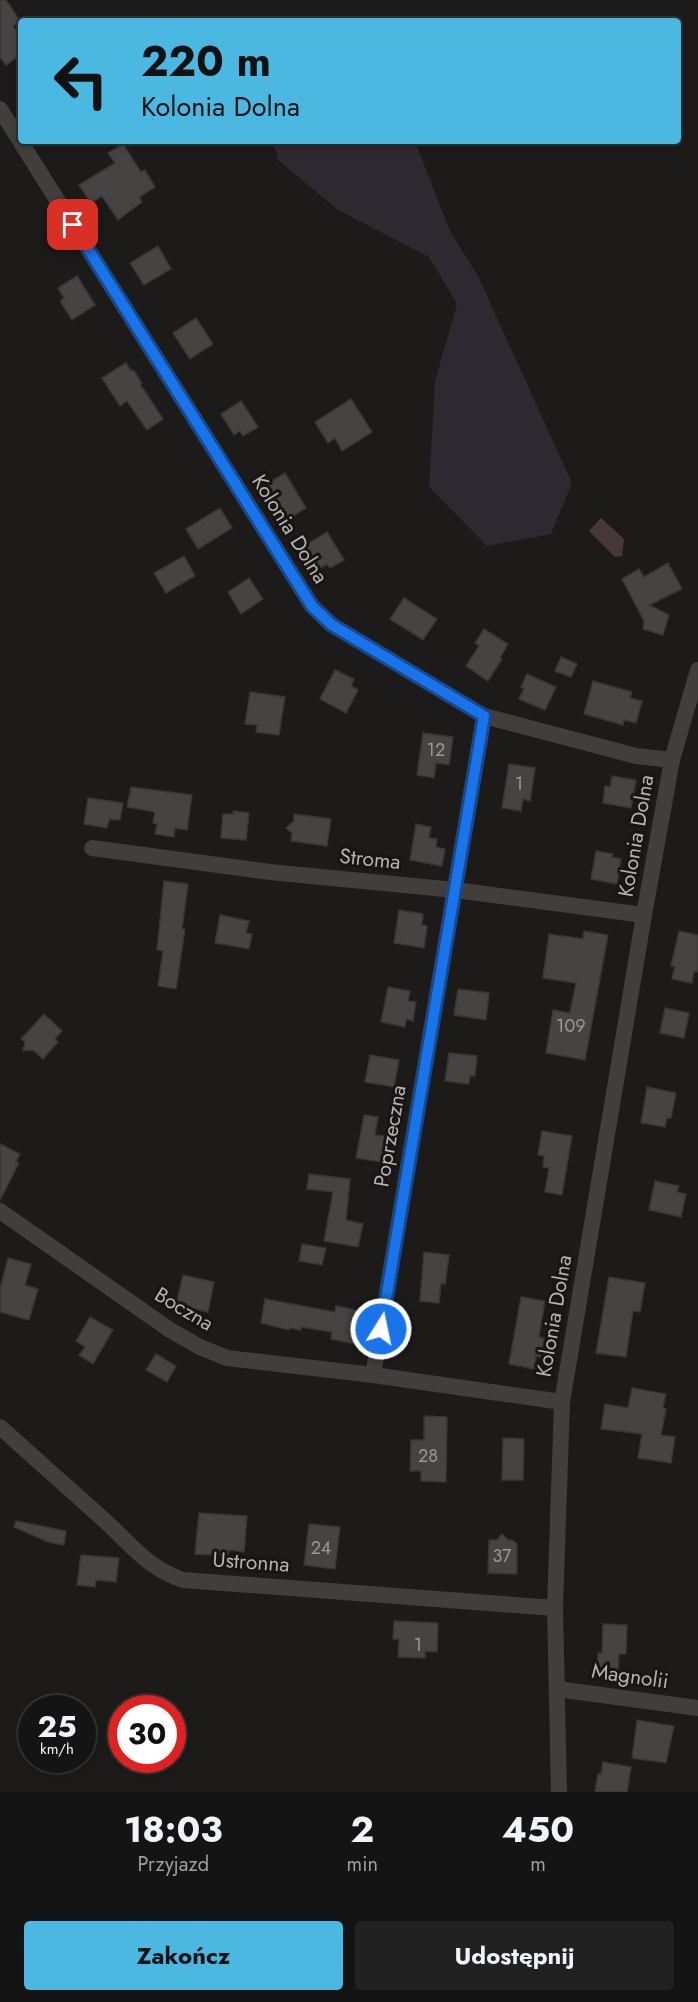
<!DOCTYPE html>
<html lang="pl">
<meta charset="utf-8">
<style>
:root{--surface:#151414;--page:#222122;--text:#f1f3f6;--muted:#9d9ea0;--line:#343334;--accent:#4bb8e2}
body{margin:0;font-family:Jost,sans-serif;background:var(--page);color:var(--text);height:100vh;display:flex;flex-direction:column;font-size:22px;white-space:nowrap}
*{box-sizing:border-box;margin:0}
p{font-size:20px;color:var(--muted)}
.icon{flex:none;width:33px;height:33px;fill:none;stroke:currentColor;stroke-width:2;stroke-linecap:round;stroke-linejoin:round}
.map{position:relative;height:1792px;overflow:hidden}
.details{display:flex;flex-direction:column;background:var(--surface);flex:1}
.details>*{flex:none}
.guide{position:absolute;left:18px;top:18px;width:663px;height:126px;border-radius:6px;box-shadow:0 3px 9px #0003,0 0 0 2px var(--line);background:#4bb8e2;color:#111;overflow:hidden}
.speed{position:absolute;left:18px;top:1695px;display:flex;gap:12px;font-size:30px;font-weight:700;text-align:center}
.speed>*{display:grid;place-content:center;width:78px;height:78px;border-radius:50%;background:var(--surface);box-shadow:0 3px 9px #0003,0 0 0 2px var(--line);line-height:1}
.speed small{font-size:15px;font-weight:400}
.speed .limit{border:9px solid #d22;background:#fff;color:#111}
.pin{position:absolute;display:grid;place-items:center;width:51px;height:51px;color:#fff;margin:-26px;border-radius:12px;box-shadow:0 3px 9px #0006}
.me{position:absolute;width:66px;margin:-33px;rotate:10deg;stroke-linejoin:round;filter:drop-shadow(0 0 4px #0008)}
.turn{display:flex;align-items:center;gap:21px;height:126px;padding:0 24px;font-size:27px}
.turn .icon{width:78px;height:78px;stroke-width:2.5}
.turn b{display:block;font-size:42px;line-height:51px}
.eta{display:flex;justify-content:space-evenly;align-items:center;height:102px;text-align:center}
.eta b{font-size:36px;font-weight:700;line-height:42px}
.primary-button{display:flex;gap:12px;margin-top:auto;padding:12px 24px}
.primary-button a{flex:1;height:69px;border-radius:6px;background:var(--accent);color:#111;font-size:24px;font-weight:700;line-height:69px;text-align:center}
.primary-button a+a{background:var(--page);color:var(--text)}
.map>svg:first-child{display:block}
.green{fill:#2e2831}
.water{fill:#463836}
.building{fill:#464442;stroke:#383634;stroke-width:1.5}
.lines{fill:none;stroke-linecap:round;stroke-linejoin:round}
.street{stroke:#413e3b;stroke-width:16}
.route-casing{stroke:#114b97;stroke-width:15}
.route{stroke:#1a73e8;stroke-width:10}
.labels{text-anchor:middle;stroke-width:6;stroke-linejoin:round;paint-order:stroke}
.number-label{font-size:18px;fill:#9d9693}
.street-label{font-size:21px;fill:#bab2ae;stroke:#171615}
</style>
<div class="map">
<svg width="698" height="1792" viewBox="0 0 698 1792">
<rect width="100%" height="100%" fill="#1c1b1a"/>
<polygon class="green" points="273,141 415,141 450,231 478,276 572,483 551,534 487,546 429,487 435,381 457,304 429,257 338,210 278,160"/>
<polygon class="water" points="601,518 624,539 622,556 615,557 589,531"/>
<g class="building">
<polygon points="0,0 6,0 20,21 13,26 21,37 21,54 6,65 0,57"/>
<polygon points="123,144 141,172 145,170 155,187 139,197 142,202 118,220 102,196 91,203 79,185 115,163 108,153"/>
<polygon points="158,246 171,269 144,285 130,263"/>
<polygon points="77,276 95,305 72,320 60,301 64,298 58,288"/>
<polygon points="196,318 213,344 190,359 173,333"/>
<polygon points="126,363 131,371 133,370 142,383 140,384 163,419 147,430 127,401 120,406 102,378"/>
<polygon points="351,399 372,432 342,451 335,438 328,443 315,422"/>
<polygon points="241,401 258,427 243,436 240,431 234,435 221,414"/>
<polygon points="285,473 306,508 287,520 265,485"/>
<polygon points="220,508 232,528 198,549 186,529"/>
<polygon points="327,532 344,560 330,568 327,564 318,569 304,546"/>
<polygon points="184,556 195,576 166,593 154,573"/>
<polygon points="668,563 682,589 649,605 669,615 663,635 643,629 644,621 622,579 639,569 644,577"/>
<polygon points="249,578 263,599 241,614 228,592"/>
<polygon points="404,598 437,619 423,640 390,619"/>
<polygon points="484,629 508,644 500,658 502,659 488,681 466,666 479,646 475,643"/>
<polygon points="561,657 577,664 571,677 555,671"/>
<polygon points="335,670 354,679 351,686 358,690 346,713 320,699"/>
<polygon points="527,674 556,687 545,710 519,699 524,689 521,687"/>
<polygon points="593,681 632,692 630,698 642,701 636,723 624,720 623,725 584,714"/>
<polygon points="250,692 285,697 279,735 256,732 257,725 245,724"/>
<polygon points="423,733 453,737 449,765 436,763 434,778 417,775"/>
<polygon points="509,764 535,768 530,801 523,799 521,811 502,808"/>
<polygon points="612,776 636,780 631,808 603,803 605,786 610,787"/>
<polygon points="131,787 192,795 187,830 175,828 174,837 155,834 157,824 153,823 155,812 127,807"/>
<polygon points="88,798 123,803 120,820 109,819 107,828 84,824"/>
<polygon points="233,811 249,813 246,840 221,838 223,814 233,814"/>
<polygon points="294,814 331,819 327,846 291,841 292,833 286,828 294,821"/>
<polygon points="416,824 431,827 429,838 437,839 436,847 445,849 442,866 410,860"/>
<polygon points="596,851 613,854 612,857 621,859 617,884 591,879"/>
<polygon points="164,881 188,884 182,929 185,929 176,989 158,986 163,951 157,950"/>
<polygon points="399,910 423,914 422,925 427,926 424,948 394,943"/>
<polygon points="220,915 249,921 246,933 252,934 249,949 215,943"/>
<polygon points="584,931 608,935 585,1060 546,1053 553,1010 570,1013 576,983 543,978 549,934 583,939"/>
<polygon points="679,931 698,935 698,972 694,971 692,983 672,979 675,967 671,966"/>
<polygon points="388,987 410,991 408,1001 416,1002 413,1021 406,1019 405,1027 381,1022"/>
<polygon points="458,989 489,993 486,1020 454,1015"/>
<polygon points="665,1008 689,1013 684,1038 660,1033"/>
<polygon points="44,1014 62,1031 55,1039 58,1042 43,1059 33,1050 23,1051 25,1042 21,1039"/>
<polygon points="449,1053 477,1056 475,1076 470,1076 469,1084 445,1081"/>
<polygon points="370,1055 399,1060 394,1087 365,1082"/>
<polygon points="647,1087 676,1093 671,1118 667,1118 665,1127 641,1123"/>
<polygon points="364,1115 378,1117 375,1135 386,1136 381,1162 356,1158"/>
<polygon points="542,1131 572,1136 562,1195 545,1192 549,1168 543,1167 544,1156 538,1155"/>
<polygon points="0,1144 20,1154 16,1162 19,1163 0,1200"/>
<polygon points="309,1174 350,1179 346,1220 363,1224 358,1247 324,1241 333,1192 307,1189"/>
<polygon points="655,1181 679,1186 677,1192 686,1194 681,1217 649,1210"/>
<polygon points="302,1244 326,1248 322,1265 299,1261"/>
<polygon points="424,1252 449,1255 445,1284 441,1283 439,1303 420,1301"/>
<polygon points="8,1258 31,1264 25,1285 38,1289 29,1320 0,1312 0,1289"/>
<polygon points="183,1275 214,1282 208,1312 176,1305"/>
<polygon points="609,1277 645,1283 640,1312 633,1311 626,1357 596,1353"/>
<polygon points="521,1297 545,1301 539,1337 544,1338 541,1357 536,1356 534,1369 509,1364"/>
<polygon points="265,1299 335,1312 336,1306 361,1311 355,1344 331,1339 332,1332 301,1327 301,1330 289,1328 289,1330 261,1323"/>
<polygon points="90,1317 113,1330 93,1364 79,1355 85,1347 76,1341"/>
<polygon points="156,1354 176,1366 167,1382 146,1370"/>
<polygon points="632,1388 666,1394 663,1408 666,1409 661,1435 675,1437 671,1463 638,1458 642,1434 601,1429 605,1404 628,1408"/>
<polygon points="424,1416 447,1417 446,1482 421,1481 421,1471 410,1471 411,1440 424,1440"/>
<polygon points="503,1438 524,1439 523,1480 502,1480"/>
<polygon points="199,1513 247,1516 244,1552 229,1550 228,1556 195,1554"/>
<polygon points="16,1521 66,1531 64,1545 48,1542 14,1527"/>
<polygon points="309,1524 340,1527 335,1569 304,1565"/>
<polygon points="502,1534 508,1540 512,1540 517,1544 517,1574 488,1573 489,1540 497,1540"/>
<polygon points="81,1555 119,1558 116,1582 96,1580 95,1587 77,1585"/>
<polygon points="394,1621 438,1623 437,1652 425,1651 425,1658 398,1657 399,1639 393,1639"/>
<polygon points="603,1624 627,1625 626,1654 619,1654 618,1673 597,1672 598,1653 602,1653"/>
<polygon points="637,1720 674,1726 666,1763 632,1758"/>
<polygon points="603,1762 631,1767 627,1792 595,1792 598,1774 601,1774"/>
</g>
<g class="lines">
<g class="street">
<polyline points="0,109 312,606 332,625 484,716 636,756 672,760 644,915 562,1402 555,1608 559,1792"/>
<polyline points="484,716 373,1375 562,1402"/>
<polyline points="672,760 698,670"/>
<polyline points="92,848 270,872 455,890 644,915"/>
<polyline points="0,1211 170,1330 200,1347 227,1358 373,1375"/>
<path d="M0,1427C35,1458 69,1489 103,1519C131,1544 147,1568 183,1580L555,1608"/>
<polyline points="557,1689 698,1708"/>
</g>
</g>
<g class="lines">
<g class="route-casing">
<polyline id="route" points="73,225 312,606 332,625 484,716 381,1329"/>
</g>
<use href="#route" class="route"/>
</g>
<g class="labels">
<g class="number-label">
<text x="436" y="756">12</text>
<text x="519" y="790">1</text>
<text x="571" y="1032">109</text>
<text x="428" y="1462">28</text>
<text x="321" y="1554">24</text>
<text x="502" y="1562">37</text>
<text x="418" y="1651">1</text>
</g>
<g class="street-label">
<text transform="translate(290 529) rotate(58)" y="7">Kolonia Dolna</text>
<text transform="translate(636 836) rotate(-80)" y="7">Kolonia Dolna</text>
<text transform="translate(370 859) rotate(6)" y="7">Stroma</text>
<text transform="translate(390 1136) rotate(-80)" y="7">Poprzeczna</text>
<text transform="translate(184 1309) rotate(31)" y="7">Boczna</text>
<text transform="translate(554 1316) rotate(-80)" y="7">Kolonia Dolna</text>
<text transform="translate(251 1562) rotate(4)" y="7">Ustronna</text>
<text transform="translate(630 1676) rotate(8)" y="7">Magnolii</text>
</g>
</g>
</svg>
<div class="speed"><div>25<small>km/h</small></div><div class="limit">30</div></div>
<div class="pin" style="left:73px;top:225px;background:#d93025"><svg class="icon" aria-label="arrive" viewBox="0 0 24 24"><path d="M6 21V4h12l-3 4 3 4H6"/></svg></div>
<svg class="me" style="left:381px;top:1329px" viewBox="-20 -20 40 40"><circle r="17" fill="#1a73e8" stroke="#fff" stroke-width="3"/><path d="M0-11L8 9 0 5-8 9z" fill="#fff"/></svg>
<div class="guide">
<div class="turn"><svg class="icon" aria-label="left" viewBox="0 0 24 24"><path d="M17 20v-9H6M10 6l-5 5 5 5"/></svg><div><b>220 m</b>Kolonia Dolna</div></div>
</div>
</div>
<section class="details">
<div class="eta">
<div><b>18:03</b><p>Przyjazd</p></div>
<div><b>2</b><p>min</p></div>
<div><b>450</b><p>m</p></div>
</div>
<div class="primary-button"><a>Zakończ</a><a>Udostępnij</a></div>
</section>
